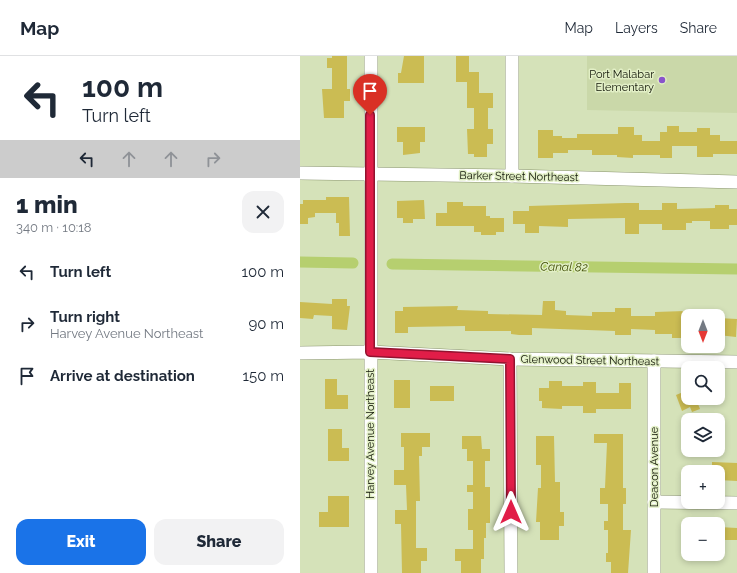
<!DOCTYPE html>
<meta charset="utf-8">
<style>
:root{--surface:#fff;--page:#f2f2f3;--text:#1f2937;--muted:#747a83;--line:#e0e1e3;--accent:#1a73e8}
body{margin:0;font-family:Raleway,sans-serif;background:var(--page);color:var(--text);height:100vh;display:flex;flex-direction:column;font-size:15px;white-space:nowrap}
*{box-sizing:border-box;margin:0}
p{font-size:13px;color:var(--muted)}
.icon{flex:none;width:22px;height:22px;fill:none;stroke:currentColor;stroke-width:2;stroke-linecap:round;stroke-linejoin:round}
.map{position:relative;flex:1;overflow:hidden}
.details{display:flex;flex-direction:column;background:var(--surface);width:300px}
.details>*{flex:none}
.hud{background:#fff;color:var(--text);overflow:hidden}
.needle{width:26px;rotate:180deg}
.buttons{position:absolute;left:381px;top:253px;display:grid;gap:8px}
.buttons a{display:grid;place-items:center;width:44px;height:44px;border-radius:8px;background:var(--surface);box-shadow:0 2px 6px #0003;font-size:20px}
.pin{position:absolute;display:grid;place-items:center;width:34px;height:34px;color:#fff;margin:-41px -17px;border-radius:50% 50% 50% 0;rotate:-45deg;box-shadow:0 0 4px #0007}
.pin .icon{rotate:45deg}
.me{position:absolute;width:44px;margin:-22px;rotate:0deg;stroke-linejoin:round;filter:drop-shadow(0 0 3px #0008)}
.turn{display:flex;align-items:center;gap:14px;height:84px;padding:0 16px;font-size:18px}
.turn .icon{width:52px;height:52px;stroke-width:2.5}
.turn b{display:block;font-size:28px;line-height:34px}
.lanes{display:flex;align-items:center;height:38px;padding:0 16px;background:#0003;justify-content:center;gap:20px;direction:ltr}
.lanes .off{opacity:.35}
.round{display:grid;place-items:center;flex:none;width:42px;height:42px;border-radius:12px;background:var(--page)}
.overview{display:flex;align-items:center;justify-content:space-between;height:68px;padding:0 16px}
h1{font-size:24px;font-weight:800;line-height:30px}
.primary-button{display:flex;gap:8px;margin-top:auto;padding:8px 16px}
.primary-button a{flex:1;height:46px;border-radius:12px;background:var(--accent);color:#fff;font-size:16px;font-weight:800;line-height:46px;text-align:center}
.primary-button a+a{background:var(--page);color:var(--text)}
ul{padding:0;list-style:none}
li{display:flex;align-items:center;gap:12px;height:52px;padding:0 16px}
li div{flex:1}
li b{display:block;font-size:15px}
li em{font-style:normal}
header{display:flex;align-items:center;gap:24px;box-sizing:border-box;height:56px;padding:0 20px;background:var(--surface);border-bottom:1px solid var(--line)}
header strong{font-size:19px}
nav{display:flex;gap:22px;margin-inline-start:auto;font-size:14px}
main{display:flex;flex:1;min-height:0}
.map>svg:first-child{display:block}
.built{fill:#cad8a9}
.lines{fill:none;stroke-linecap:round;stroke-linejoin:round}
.canal{stroke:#b6cf6f;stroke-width:11}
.building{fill:#cbbc53}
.minor-casing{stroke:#8a956f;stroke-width:14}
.minor{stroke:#fff;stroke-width:13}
.route-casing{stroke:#92132f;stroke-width:10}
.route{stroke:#e11d48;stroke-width:7}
.poi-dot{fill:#8953cb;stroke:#e2efc6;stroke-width:1.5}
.labels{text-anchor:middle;stroke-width:3;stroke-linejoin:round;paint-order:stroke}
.poi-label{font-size:11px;fill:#111507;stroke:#e2efc6;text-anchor:end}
.street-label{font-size:11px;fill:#111507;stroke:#e2efc6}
.water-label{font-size:12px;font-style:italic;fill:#3e4c00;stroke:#e2efc6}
</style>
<header>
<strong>Map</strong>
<nav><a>Map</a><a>Layers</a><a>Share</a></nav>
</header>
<main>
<section class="details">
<div class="hud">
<div class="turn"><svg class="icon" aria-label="left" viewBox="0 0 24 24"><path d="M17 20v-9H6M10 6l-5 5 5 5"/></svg><div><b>100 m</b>Turn left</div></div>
<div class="lanes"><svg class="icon" aria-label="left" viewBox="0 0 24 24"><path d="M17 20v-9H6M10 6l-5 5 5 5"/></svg><svg class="icon off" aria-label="ahead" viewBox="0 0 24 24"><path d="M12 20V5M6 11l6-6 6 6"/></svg><svg class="icon off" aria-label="ahead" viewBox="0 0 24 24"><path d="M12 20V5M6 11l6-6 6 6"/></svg><svg class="icon off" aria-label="right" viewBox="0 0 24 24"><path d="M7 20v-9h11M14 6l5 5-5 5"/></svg></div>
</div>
<div class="overview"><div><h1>1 min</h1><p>340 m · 10:18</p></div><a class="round"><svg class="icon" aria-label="close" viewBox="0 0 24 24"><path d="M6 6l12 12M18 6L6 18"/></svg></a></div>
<ul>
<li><svg class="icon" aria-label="left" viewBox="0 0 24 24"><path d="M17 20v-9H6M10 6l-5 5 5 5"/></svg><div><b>Turn left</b></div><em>100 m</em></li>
<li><svg class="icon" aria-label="right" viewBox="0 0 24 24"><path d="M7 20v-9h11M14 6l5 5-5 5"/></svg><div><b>Turn right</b><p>Harvey Avenue Northeast</p></div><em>90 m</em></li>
<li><svg class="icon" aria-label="arrive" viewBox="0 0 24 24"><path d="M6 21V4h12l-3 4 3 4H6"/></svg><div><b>Arrive at destination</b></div><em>150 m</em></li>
</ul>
<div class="primary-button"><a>Exit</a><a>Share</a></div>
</section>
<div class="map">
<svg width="437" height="517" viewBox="0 0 437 517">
<rect width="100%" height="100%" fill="#d5e2b9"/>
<polygon class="built" points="287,0 437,0 437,57 287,54"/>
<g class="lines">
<g class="canal">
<polyline points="0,206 53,207"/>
<polyline points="92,208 437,213"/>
</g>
</g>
<g class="building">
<polygon points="32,0 47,0 47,33 50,33 50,45 44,45 44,62 24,62 22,33 32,33 32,12 27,12 27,2 32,2"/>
<polygon points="104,0 124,0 124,27 98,27 98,17 101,17"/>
<polygon points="156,0 169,0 169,16 179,16 179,37 193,37 193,52 188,52 188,73 193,73 193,88 187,88 187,101 174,101 174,98 168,98 167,73 174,73 174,52 167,52 167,26 156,26"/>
<polygon points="367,70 379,70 379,76 397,76 397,72 410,72 410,79 420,79 420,85 437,85 437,98 413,98 413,101 397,101 397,90 372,90 372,102 360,102 360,99 333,99 333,102 317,101 317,99 292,99 292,94 268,94 268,97 253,97 253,102 238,102 238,74 253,74 253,80 262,80 262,82 277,82 277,78 318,78 318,71 334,71 334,79 342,79 342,85 360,85 360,76 367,76"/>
<polygon points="97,71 125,71 125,86 120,86 120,97 103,99 103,86 97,86"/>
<polygon points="26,141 49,141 50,180 39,180 39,167 36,167 36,157 15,157 15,161 8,162 8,168 0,168 0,148 3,148 3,144 26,144"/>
<polygon points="124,144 125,163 113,163 113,167 103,167 103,162 97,162 97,145"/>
<polygon points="147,146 163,146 163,150 186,150 186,160 190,160 190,162 204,162 204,176 196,176 196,179 181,179 181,176 174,176 174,170 136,170 136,157 147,157"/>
<polygon points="325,147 339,147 339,154 362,154 362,147 377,147 377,153 415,152 415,149 429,149 429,153 437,153 437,169 429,169 429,173 410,173 410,165 392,165 392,167 386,167 386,174 362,174 362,168 339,168 339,178 325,178 325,162 268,163 268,171 239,170 239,177 225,177 225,168 213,168 213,155 229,155 229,150"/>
<polygon points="32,243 47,243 47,250 50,250 47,274 32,273 32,260 14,259 13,263 0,262 0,246 32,248"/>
<polygon points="243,245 255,245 255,254 266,255 266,259 292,260 292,256 315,256 315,252 331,252 331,260 355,260 355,256 385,255 384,282 372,282 372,278 355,278 355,274 331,273 331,279 315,279 315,275 232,272 232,279 219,279 211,278 211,275 165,275 165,270 108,271 108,277 95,277 95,255 103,255 103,251 158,250 157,254 188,255 188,258 242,259"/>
<polygon points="418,262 437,263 436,281 418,279"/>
<polygon points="25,323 37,323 37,339 48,339 48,353 25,353"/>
<rect x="94" y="324" width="16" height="28"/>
<polygon points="249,325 262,325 262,330 283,330 283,326 296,326 296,337 319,337 319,327 331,327 331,353 296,353 296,357 283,357 283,350 262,350 262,353 242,352 242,345 239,345 239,332 249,332"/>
<rect x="130" y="330" width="24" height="15"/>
<polygon points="388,334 388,342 413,342 398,348 400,353 392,356 390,351 382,355 376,339"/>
<polygon points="28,373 42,373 42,392 49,392 49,405 28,405"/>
<polygon points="101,377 130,377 130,391 122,391 122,400 119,400 120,445 116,445 116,492 127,492 127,505 121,505 121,517 102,517 101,468 95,468 95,454 107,454 106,429 94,429 94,414 104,414 104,391 101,391"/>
<polygon points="294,378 323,378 323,432 326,432 326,448 323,448 323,474 331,474 328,517 311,517 311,506 306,506 306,497 308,497 308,474 304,474 304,465 308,465 308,448 300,448 300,432 305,432 307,387 294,387"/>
<polygon points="162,380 181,380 182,393 190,393 190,405 185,405 185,431 190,431 190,467 186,467 186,482 184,482 184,503 181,503 181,517 161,517 161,505 155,505 155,493 173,493 173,474 168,474 168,453 173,453 173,436 167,436 167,429 173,429 173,405 167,405 167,393 162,393"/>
<polygon points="236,380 254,380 255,426 260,426 260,456 264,456 264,470 259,470 259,484 240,484 240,466 236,466 238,432 241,432 241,409 236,409"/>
<polygon points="412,406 437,407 437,425 418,424 418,416 412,416"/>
<polygon points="28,440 49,440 49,471 19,471 19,456 28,456"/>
<polygon points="419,471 437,472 437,484 419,484"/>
</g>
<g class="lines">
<g class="minor-casing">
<g id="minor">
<polyline points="0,117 212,120 437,126"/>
<polyline points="212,120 212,0"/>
<polyline points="0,297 70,296 210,303 437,306"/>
<polyline points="210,303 211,517"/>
<polyline points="354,446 437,447"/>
<polyline points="71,517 71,0"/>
<polyline points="354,517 354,305"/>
</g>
</g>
<use href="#minor" class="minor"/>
</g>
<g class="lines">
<g class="route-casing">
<polyline id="route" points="70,59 70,296 210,303 211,456"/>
</g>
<use href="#route" class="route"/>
</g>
<circle class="poi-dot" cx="362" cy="24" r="4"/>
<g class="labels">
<g class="poi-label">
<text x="354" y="22">Port Malabar<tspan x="354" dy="13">Elementary</tspan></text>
</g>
<g class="street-label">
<text transform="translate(219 120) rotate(1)" y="4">Barker Street Northeast</text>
<text transform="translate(290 304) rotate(1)" y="4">Glenwood Street Northeast</text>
<text transform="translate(70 378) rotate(-90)" y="4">Harvey Avenue Northeast</text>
<text transform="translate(354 411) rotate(-90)" y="4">Deacon Avenue</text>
</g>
<g class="water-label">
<text transform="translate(264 211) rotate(1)" y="4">Canal 82</text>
</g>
</g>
</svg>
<div class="buttons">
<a><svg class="needle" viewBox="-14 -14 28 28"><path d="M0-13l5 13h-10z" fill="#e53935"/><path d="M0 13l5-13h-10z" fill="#747a83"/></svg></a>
<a><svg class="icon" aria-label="search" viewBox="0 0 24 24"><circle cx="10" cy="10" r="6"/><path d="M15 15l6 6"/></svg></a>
<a><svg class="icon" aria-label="layers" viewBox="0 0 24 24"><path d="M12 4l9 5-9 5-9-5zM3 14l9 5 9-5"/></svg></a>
<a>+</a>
<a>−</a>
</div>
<div class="pin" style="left:70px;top:59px;background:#d93025"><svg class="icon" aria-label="arrive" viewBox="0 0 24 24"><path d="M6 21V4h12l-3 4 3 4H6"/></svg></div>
<svg class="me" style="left:211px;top:456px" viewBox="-20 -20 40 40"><path d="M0-17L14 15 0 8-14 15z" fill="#e11d48" stroke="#fff" stroke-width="4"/></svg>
</div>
</main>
